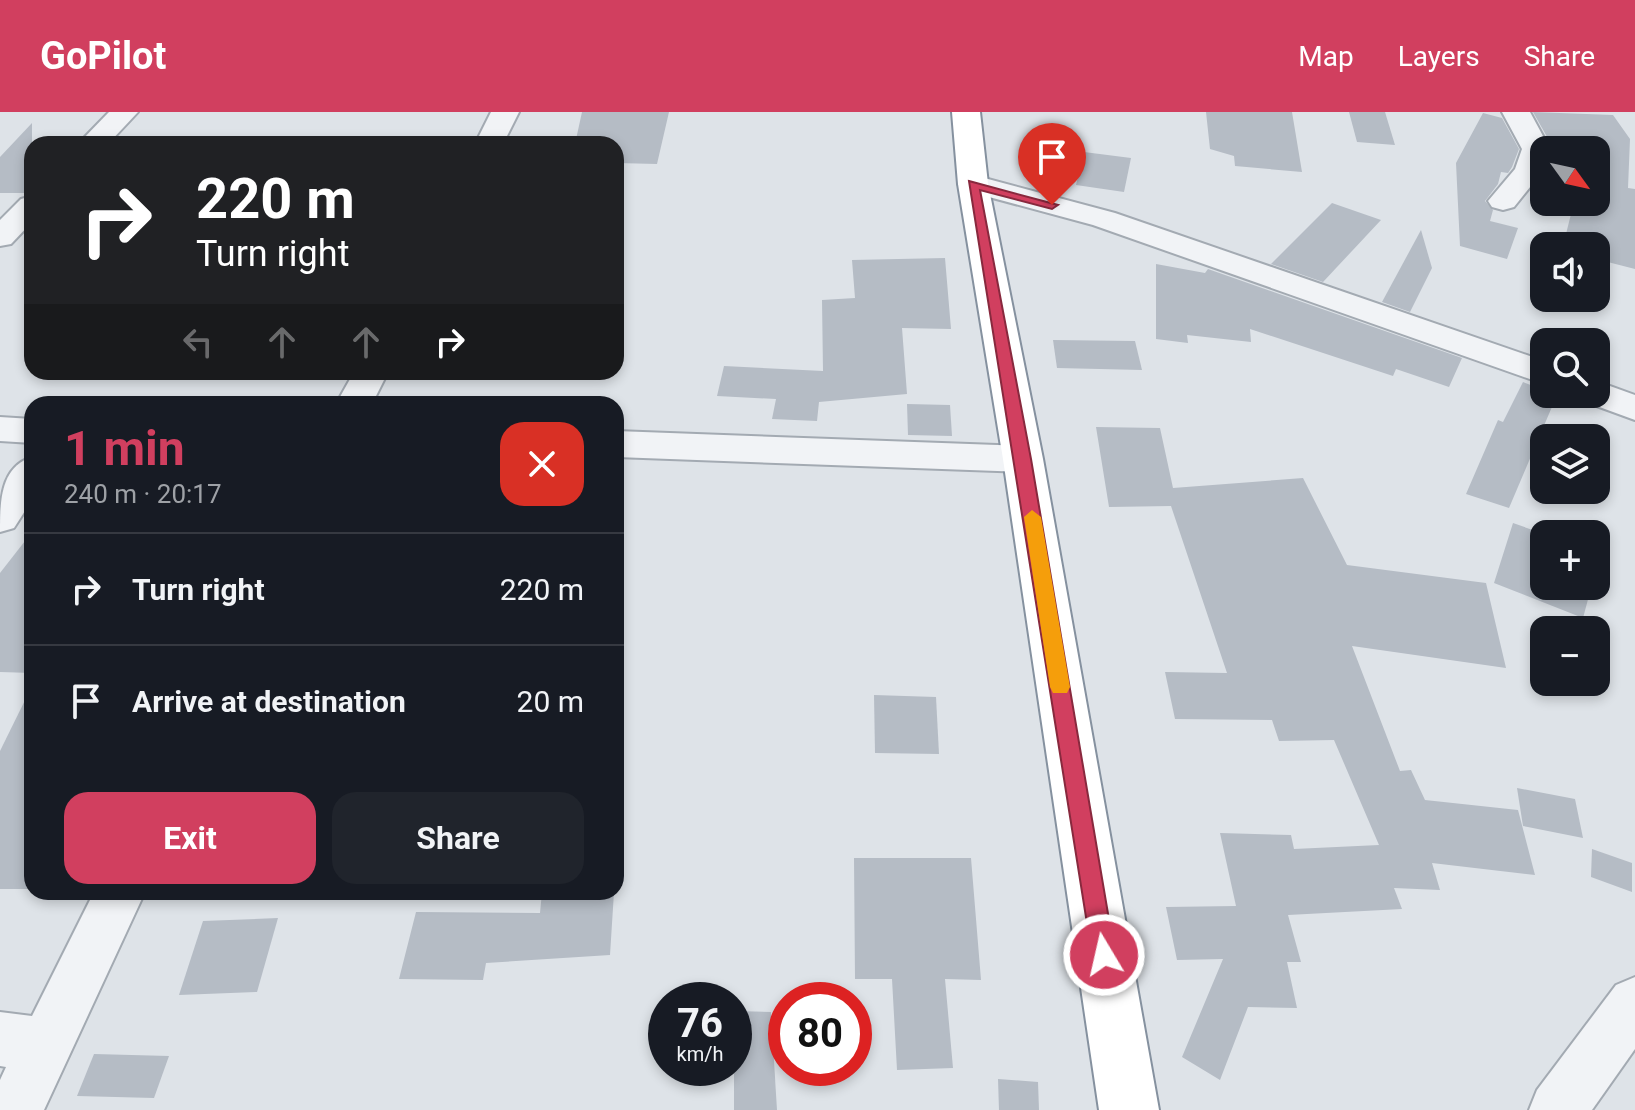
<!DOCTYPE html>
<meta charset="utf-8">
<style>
:root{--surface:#171b24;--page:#20242c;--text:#f1f3f6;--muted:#9ea1a6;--line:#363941;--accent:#d13f5f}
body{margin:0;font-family:Roboto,sans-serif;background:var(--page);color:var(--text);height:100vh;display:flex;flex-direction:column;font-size:30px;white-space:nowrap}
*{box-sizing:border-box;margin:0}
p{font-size:26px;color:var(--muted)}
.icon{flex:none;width:44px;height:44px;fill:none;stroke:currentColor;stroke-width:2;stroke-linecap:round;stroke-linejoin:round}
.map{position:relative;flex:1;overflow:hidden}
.side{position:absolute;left:24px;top:284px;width:600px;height:504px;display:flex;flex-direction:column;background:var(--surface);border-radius:24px;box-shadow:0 4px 12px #0003}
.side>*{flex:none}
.top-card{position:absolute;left:24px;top:24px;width:600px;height:244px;border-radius:24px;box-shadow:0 4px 12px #0003;background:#202124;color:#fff;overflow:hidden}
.needle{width:52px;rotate:123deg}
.tools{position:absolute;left:1530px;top:24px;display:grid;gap:16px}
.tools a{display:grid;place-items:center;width:80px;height:80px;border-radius:16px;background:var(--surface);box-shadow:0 4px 12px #0003;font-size:40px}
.speed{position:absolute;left:648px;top:870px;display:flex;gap:16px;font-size:40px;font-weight:700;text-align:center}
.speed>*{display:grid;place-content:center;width:104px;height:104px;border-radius:50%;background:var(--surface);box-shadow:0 4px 12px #0003;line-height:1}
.speed small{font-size:20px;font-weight:400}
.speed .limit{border:12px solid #d22;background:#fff;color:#111}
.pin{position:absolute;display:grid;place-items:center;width:68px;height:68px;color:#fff;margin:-82px -34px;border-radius:50% 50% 50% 0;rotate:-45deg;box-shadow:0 0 8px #0007}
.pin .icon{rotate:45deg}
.me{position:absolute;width:88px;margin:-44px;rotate:351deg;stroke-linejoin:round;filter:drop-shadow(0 0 6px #0008)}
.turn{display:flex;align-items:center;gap:28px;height:168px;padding:0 40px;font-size:36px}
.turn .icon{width:104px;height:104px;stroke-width:2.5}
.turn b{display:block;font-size:56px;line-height:68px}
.lanes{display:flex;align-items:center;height:76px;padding:0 40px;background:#0003;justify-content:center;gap:40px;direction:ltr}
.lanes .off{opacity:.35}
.round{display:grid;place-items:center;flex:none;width:84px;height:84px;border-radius:24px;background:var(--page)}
.head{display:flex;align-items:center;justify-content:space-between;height:136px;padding:0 40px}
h1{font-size:48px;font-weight:700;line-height:60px;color:var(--accent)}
.action{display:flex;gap:16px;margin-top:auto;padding:16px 40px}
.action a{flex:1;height:92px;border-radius:24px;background:var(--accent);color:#fff;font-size:32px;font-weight:700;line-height:92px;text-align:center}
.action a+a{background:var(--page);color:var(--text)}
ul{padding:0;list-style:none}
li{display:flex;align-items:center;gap:24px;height:112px;padding:0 40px;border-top:2px solid var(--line)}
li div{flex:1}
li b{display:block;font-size:30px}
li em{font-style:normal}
header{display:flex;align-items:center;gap:48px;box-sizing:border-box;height:112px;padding:0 40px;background:var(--accent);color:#fff}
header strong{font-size:38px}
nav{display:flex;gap:44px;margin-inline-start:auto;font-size:28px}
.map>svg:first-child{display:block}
.building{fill:#b5bcc5}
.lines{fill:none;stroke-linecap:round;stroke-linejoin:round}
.minor-casing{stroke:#a3aab2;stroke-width:4}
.highway-casing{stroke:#85919f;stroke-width:4}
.minor{fill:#f1f3f6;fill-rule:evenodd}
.highway{fill:#fff;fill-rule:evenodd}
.route{fill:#d13f5f;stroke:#88293e;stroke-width:2}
.slow{fill:#f59e0b}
</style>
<header>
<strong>GoPilot</strong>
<nav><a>Map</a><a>Layers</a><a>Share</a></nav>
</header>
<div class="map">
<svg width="1635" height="998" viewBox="0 0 1635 998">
<rect width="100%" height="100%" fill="#dee3e8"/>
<g class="building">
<polygon points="582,0 669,0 657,52 616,51 616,32 575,32"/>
<polygon points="1206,0 1292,0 1302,60 1235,54 1234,44 1210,37"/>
<polygon points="1349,0 1385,0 1395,33 1357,30"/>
<polygon points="1533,0 1613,3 1630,27 1628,76 1635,77 1635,157 1596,147 1596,134 1563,134 1574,90 1596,90 1596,36 1550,30"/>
<polygon points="1483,1 1502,6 1519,37 1512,55 1508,61 1501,60 1498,72 1485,89 1493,98 1490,109 1518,116 1507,147 1460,134 1456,51"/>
<polygon points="32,11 32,81 0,81 0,45"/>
<polygon points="1084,40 1131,46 1124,80 1076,73"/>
<polygon points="1332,91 1381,108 1323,170 1271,152"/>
<polygon points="1421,118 1432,156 1410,200 1382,190"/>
<polygon points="945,146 951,217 902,216 907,282 819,290 817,309 772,307 776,287 717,284 724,254 823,259 822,188 855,186 852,148"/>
<polygon points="1156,152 1205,161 1208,157 1462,246 1449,275 1396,257 1393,264 1250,217 1251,230 1187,223 1188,231 1156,227"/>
<polygon points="1053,228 1135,229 1142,258 1057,256"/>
<polygon points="1523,270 1544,278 1544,282 1557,283 1509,396 1466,382 1498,308 1503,310"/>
<polygon points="907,292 950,293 952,324 908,323"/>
<polygon points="1096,315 1160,316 1173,376 1303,366 1347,453 1486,471 1506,556 1352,534 1400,659 1411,658 1425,688 1518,698 1535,763 1432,751 1440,778 1394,776 1402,797 1288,803 1301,850 1287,850 1297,896 1248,895 1220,968 1182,945 1223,847 1177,848 1166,795 1236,794 1220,721 1291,723 1294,737 1379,733 1334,628 1279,629 1272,608 1175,607 1165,560 1227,561 1171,394 1109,395"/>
<polygon points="1513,411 1544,422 1544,474 1575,474 1590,480 1583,506 1494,471"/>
<polygon points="32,420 32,561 0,560 0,461"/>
<polygon points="32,574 32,777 0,777 0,639"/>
<polygon points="874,583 936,585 939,642 875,641"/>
<polygon points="1517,676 1575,687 1583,726 1523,714"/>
<polygon points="1592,737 1632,751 1632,780 1591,765"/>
<polygon points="854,746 971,746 981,868 945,867 953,956 897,958 892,867 855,867"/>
<polygon points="542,780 614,780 610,843 486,851 483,868 399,867 416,800 540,801"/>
<polygon points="278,806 257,880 179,883 203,809"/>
<polygon points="734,899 771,900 777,998 734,998"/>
<polygon points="94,942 169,944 154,986 77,984"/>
<polygon points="998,967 1038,970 1039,998 999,998"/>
</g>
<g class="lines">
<g class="minor-casing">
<g id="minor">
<polygon points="109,0 138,0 108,32 78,32"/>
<polygon points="491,0 519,0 503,32 475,32"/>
<polygon points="1502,0 1530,0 1550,37 1544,38 1543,59 1514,95 1503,98 1492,95 1488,89 1515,57 1522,37"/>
<polygon points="973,63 1115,101 1544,249 1544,272 1093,113 963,78 958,72 963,66"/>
<polygon points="32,84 32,110 11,132 0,134 0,108 21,87"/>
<polygon points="354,260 388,260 372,292 336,292"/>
<polygon points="1596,269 1635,283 1635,308 1583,289 1579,282 1596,282"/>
<polygon points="0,305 32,307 32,331 0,329"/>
<polygon points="616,319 1023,334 1036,338 1042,347 1036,356 1023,360 616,345"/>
<path d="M32,345V388L14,416L0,420C0,390 0,355 32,345Z"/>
<polygon points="94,780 145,780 44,998 0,998 0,968 6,955 0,954 0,900 32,904"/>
<polygon points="1635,865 1635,937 1592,998 1529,998 1537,978 1616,873"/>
</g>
</g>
<g class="highway-casing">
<polygon id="highway" points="952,0 980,0 988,72 1043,347 1159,998 1099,998 1003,347 958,72"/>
</g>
<use href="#minor" class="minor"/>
<use href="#highway" class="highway"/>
</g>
<polygon class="route" points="969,69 1058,93 1052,97 980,78 1031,347 1115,843 1112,851 1104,854 1096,851 1092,843"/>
<polygon class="slow" points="1032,398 1041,405 1070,575 1067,581 1053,581 1050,575 1024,405"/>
</svg>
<div class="tools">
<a><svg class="needle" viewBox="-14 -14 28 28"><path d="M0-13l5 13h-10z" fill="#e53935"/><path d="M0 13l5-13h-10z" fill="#9ea1a6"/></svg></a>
<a><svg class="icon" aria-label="sound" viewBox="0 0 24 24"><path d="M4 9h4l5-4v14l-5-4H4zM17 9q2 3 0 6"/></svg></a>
<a><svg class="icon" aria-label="search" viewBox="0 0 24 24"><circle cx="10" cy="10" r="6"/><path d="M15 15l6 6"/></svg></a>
<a><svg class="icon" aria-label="layers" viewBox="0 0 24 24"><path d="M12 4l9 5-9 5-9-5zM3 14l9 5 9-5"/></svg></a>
<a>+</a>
<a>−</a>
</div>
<div class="speed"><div>76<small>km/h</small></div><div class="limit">80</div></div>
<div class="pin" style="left:1052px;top:93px;background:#d93025"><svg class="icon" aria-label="arrive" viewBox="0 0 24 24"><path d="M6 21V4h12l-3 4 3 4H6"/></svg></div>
<svg class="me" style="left:1104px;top:843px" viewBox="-20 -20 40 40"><circle r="17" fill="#d13f5f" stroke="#fff" stroke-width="3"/><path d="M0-11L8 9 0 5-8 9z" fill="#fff"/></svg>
<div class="top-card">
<div class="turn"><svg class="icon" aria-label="right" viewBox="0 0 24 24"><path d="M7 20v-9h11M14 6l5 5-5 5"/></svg><div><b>220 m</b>Turn right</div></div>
<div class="lanes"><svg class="icon off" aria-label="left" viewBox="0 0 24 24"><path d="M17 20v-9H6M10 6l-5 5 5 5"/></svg><svg class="icon off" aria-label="ahead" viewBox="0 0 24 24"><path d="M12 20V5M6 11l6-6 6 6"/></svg><svg class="icon off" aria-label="ahead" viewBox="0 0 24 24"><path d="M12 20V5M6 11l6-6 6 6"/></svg><svg class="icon" aria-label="right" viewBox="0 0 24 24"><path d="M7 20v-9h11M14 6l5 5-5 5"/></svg></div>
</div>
<section class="side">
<div class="head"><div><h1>1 min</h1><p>240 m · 20:17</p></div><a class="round" style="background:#d93025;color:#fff"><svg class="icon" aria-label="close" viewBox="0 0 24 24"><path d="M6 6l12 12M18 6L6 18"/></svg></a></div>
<ul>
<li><svg class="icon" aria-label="right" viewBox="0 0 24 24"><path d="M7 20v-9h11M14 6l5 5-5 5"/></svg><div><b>Turn right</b></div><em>220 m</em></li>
<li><svg class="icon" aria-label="arrive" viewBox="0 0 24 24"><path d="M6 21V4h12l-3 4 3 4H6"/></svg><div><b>Arrive at destination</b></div><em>20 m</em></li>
</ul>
<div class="action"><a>Exit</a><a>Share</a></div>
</section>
</div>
